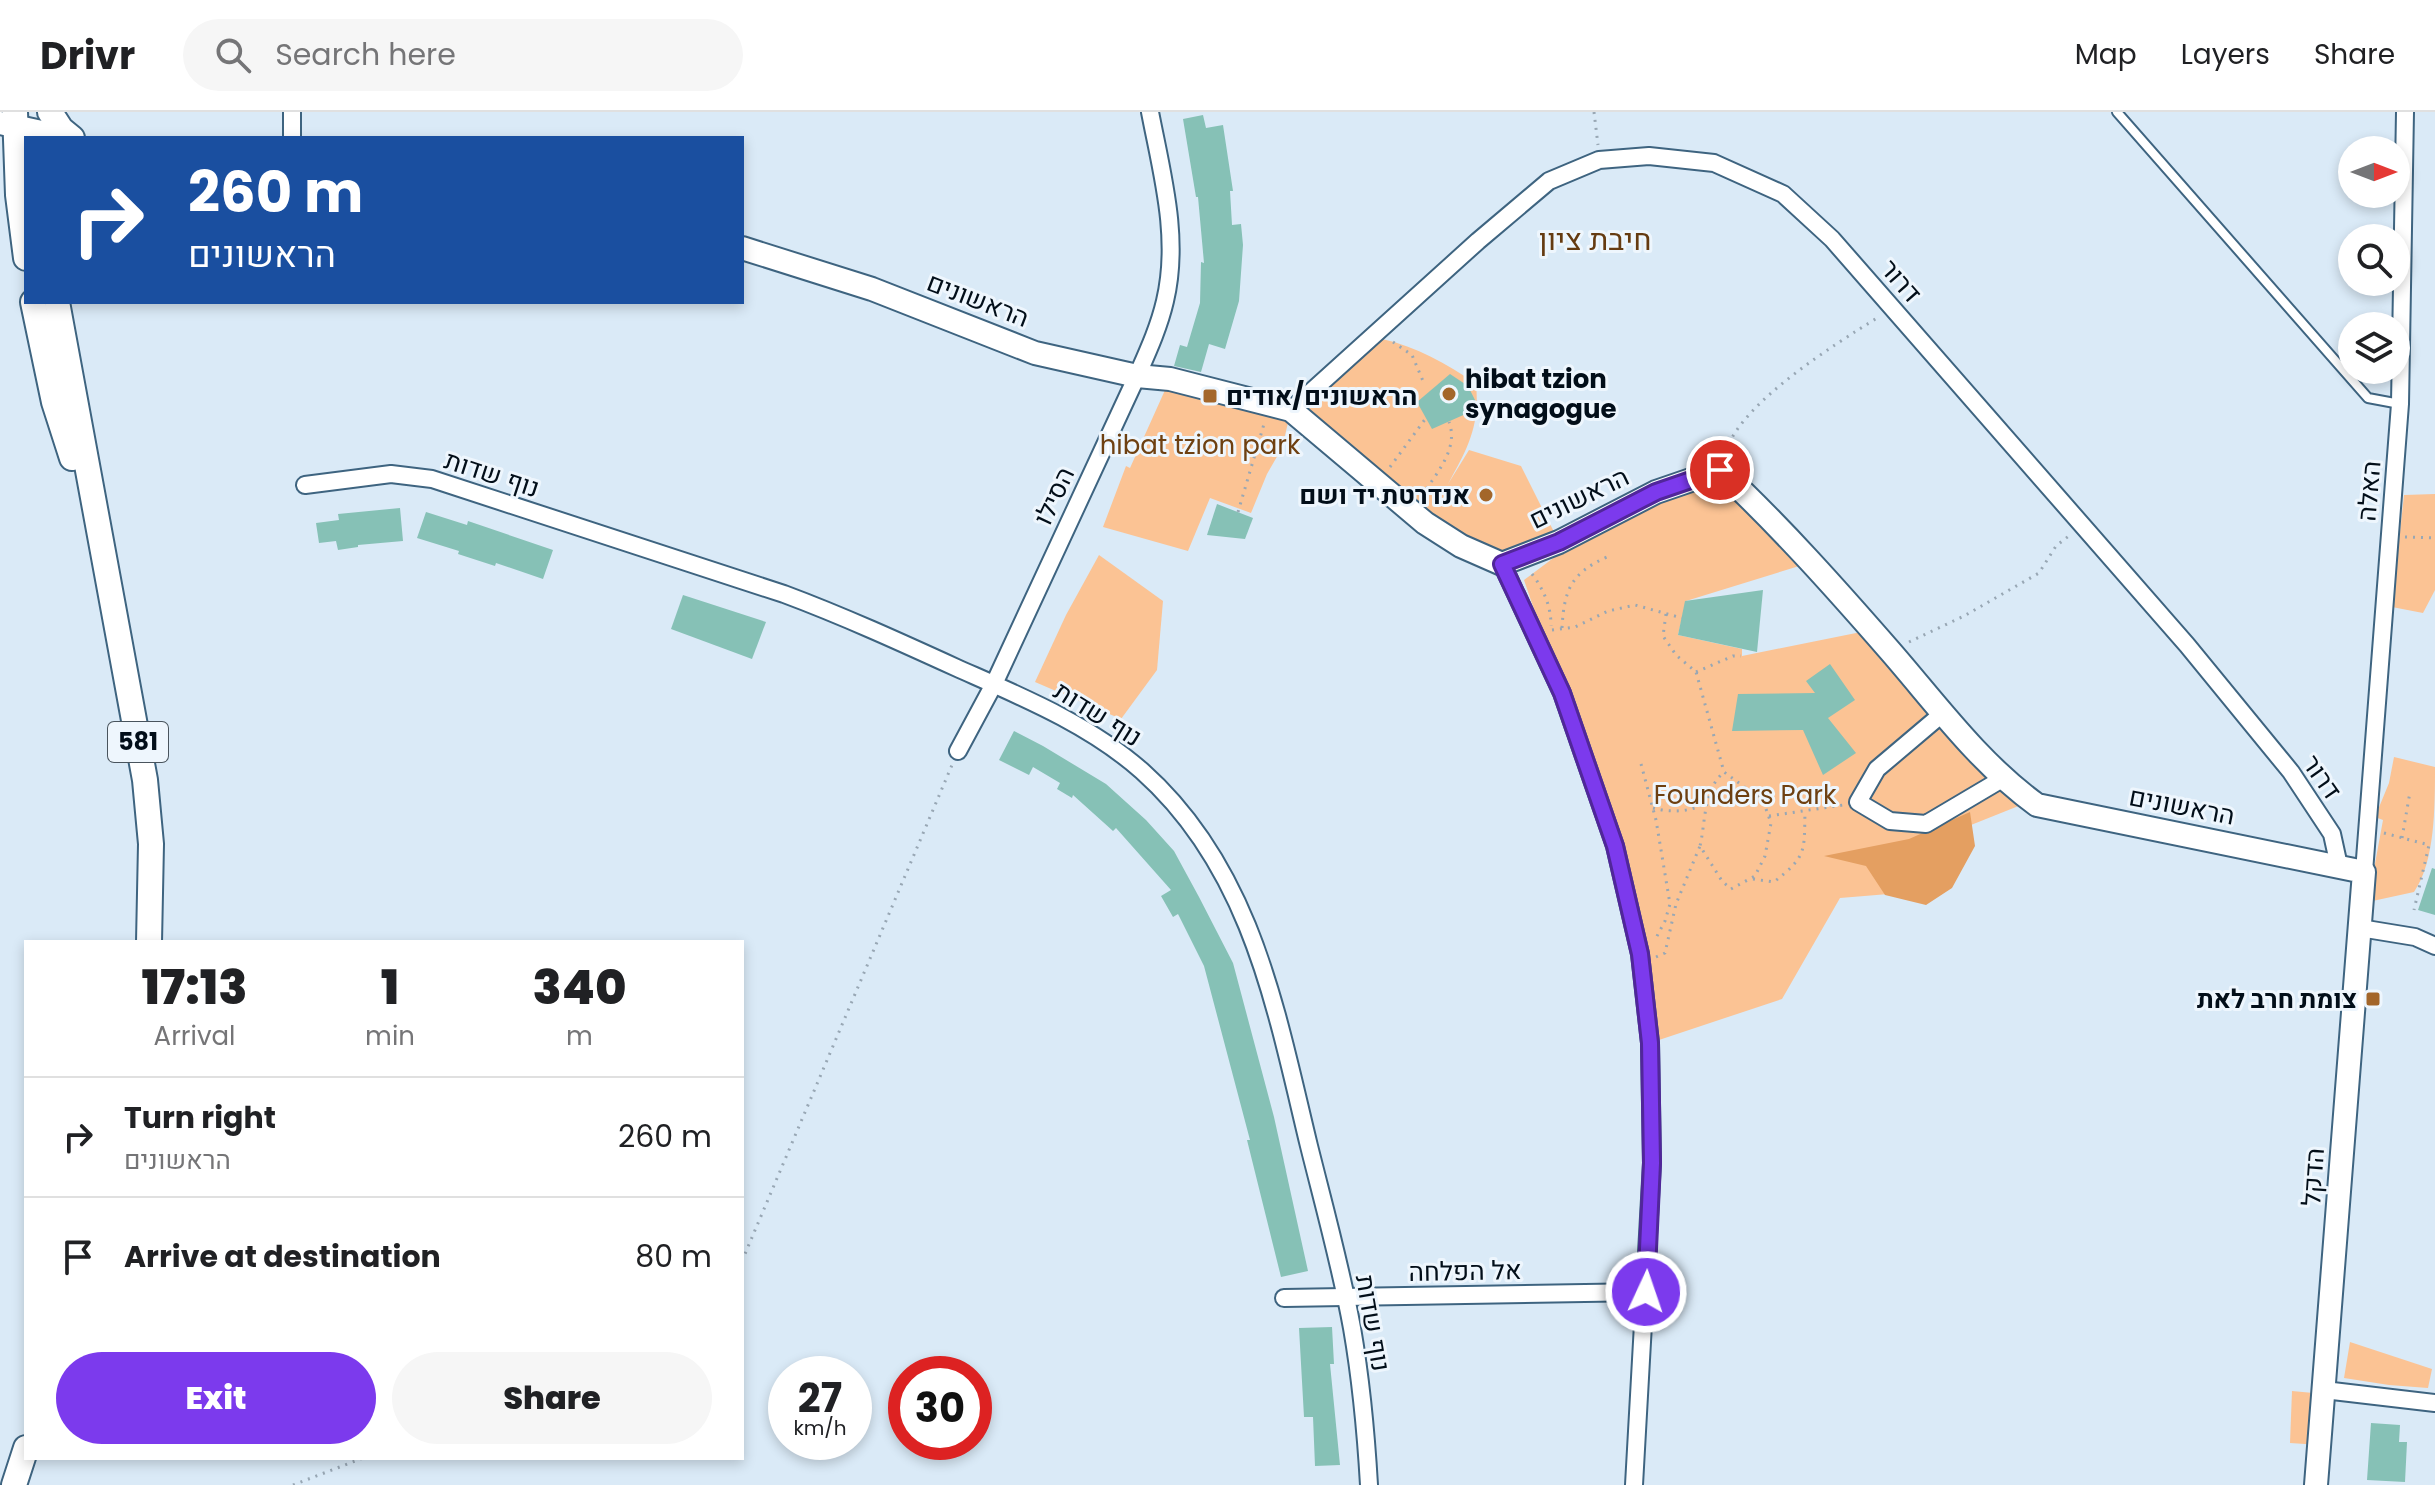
<!DOCTYPE html>
<meta charset="utf-8">
<style>
:root{--surface:#fff;--page:#f6f6f6;--text:#202124;--muted:#757577;--line:#e0e0e0;--accent:#7c3aed}
body{margin:0;font-family:Poppins,Heebo,sans-serif;background:var(--page);color:var(--text);height:100vh;display:flex;flex-direction:column;font-size:30px;white-space:nowrap}
*{box-sizing:border-box;margin:0}
p{font-size:26px;color:var(--muted)}
.icon{flex:none;width:44px;height:44px;fill:none;stroke:currentColor;stroke-width:2;stroke-linecap:round;stroke-linejoin:round}
.map{position:relative;flex:1;overflow:hidden}
.side{position:absolute;left:24px;top:828px;width:720px;height:520px;display:flex;flex-direction:column;background:var(--surface);border-radius:0px;box-shadow:0 4px 12px #0003}
.side>*{flex:none}
.top-card{position:absolute;left:24px;top:24px;width:720px;height:168px;border-radius:0px;box-shadow:0 4px 12px #0003;background:#1a4fa0;color:#fff;overflow:hidden}
.needle{width:52px;rotate:90deg}
.fabs{position:absolute;left:2338px;top:24px;display:grid;gap:16px}
.fabs a{display:grid;place-items:center;width:72px;height:72px;border-radius:50%;background:var(--surface);box-shadow:0 4px 12px #0003;font-size:40px}
.speed{position:absolute;left:768px;top:1244px;display:flex;gap:16px;font-size:40px;font-weight:700;text-align:center}
.speed>*{display:grid;place-content:center;width:104px;height:104px;border-radius:50%;background:var(--surface);box-shadow:0 4px 12px #0003;line-height:1}
.speed small{font-size:20px;font-weight:400}
.speed .limit{border:12px solid #d22;background:#fff;color:#111}
.pin{position:absolute;display:grid;place-items:center;width:68px;height:68px;color:#fff;margin:-34px;border:4px solid #fff;border-radius:50%;box-shadow:0 2px 8px #0007}
.me{position:absolute;width:88px;margin:-44px;rotate:3deg;stroke-linejoin:round;filter:drop-shadow(0 0 6px #0008)}
.turn{display:flex;align-items:center;gap:28px;height:168px;padding:0 32px;font-size:36px}
.turn .icon{width:104px;height:104px;stroke-width:2.5}
.turn b{display:block;font-size:56px;line-height:68px}
.eta{display:flex;justify-content:space-evenly;align-items:center;height:136px;text-align:center}
.eta b{font-size:48px;font-weight:800;line-height:56px}
.button{display:flex;gap:16px;margin-top:auto;padding:16px 32px}
.button a{flex:1;height:92px;border-radius:48px;background:var(--accent);color:#fff;font-size:32px;font-weight:800;line-height:92px;text-align:center}
.button a+a{background:var(--page);color:var(--text)}
ul{padding:0;list-style:none}
li{display:flex;align-items:center;gap:24px;height:120px;padding:0 32px;border-top:2px solid var(--line)}
li div{flex:1}
li b{display:block;font-size:30px}
li em{font-style:normal}
header{display:flex;align-items:center;gap:48px;box-sizing:border-box;height:112px;padding:0 40px;background:var(--surface);border-bottom:2px solid var(--line)}
header strong{font-size:38px}
nav{display:flex;gap:44px;margin-inline-start:auto;font-size:28px}
.search{width:560px;height:72px;background:var(--page);display:flex;align-items:center;gap:20px;box-sizing:border-box;padding:0 28px;border-radius:44px;color:var(--muted);font-size:30px}
.map>svg:first-child{display:block}
.green{fill:#fbc394}
.forest{fill:#e49f61}
.building{fill:#86c1b6}
.lines{fill:none;stroke-linecap:round;stroke-linejoin:round}
.lane-casing{stroke:#3e6480;stroke-width:12}
.street-casing{stroke:#3e6480;stroke-width:20}
.secondary-casing{stroke:#3e6480;stroke-width:26}
.primary-casing{stroke:#3e6480;stroke-width:28}
.path{stroke:#98a7b4;stroke-width:3;stroke-dasharray:2 6;stroke-linecap:butt}
.lane{stroke:#fff;stroke-width:8}
.street{stroke:#fff;stroke-width:16}
.secondary{stroke:#fff;stroke-width:22}
.primary{stroke:#fff;stroke-width:24}
.route-casing{stroke:#51269a;stroke-width:20}
.route{stroke:#7c3aed;stroke-width:14}
.poi-dot{fill:#a3662a;stroke:#eef6fd;stroke-width:3}
.labels{text-anchor:middle;stroke-width:6;stroke-linejoin:round;paint-order:stroke}
.shield{fill:#eef6fd;stroke:#49545d;stroke-width:2}
.shield-label{font-size:24px;font-weight:bold;fill:#020e19}
.street-label{font-size:26px;fill:#020e19;stroke:#eef6fd}
.poi-label{font-size:26px;font-weight:bold;fill:#020e19;stroke:#eef6fd;text-anchor:start}
.park-label{font-size:26px;fill:#6e4011;stroke:#eef6fd}
.quarter-label{font-size:30px;fill:#653b11;stroke:#eef6fd}
</style>
<header>
<strong>Drivr</strong>
<div class="search"><svg class="icon" aria-label="search" viewBox="0 0 24 24"><circle cx="10" cy="10" r="6"/><path d="M15 15l6 6"/></svg>Search here</div>
<nav><a>Map</a><a>Layers</a><a>Share</a></nav>
</header>
<div class="map">
<svg width="2435" height="1373" viewBox="0 0 2435 1373">
<rect width="100%" height="100%" fill="#daeaf7"/>
<g class="green">
<path d="M1382,227C1417,235 1446,251 1476,272C1480,314 1468,336 1448,372L1469,338L1521,354L1559,430L1502,452L1425,411L1298,291Z"/>
<polygon points="1170,267 1291,298 1282,336 1267,362 1251,401 1210,386 1188,439 1103,415 1126,354 1130,356"/>
<polygon points="1720,358 1809,451 1686,489 1678,523 1742,537 1742,544 1871,518 2031,689 1946,723 1925,779 1840,786 1782,887 1650,931 1644,818 1524,468 1615,400"/>
<polygon points="2435,382 2435,478 2423,501 2392,495 2404,383"/>
<polygon points="1099,443 1163,489 1157,558 1121,607 1035,570 1066,503"/>
<path d="M2394,645L2435,655C2435,696 2435,750 2414,780L2368,790L2383,708L2375,705L2389,671Z"/>
<polygon points="2350,1230 2432,1257 2428,1276 2389,1273 2344,1266"/>
<polygon points="2292,1279 2324,1282 2320,1333 2290,1331"/>
</g>
<polygon class="forest" points="1970,700 1975,734 1952,776 1926,793 1885,783 1866,754 1824,744 1909,727"/>
<g class="building">
<polygon points="1203,3 1206,16 1223,13 1233,79 1230,79 1232,113 1241,112 1243,133 1239,189 1225,237 1209,232 1201,260 1174,254 1180,233 1187,235 1200,191 1201,150 1204,151 1198,85 1196,85 1183,7"/>
<polygon points="1450,262 1468,274 1479,296 1432,317 1417,290"/>
<polygon points="1217,392 1253,406 1245,427 1207,423"/>
<polygon points="400,396 403,429 358,433 358,435 338,438 336,429 319,431 316,411 339,408 338,402"/>
<polygon points="426,400 467,413 468,409 553,438 543,467 496,451 495,454 458,442 459,439 417,426"/>
<polygon points="1763,478 1757,540 1678,523 1685,489"/>
<polygon points="683,483 766,510 752,547 671,517"/>
<polygon points="1830,552 1855,588 1828,606 1856,641 1823,663 1803,618 1732,619 1738,582 1815,581 1806,569"/>
<polygon points="1014,619 1043,634 1106,672 1146,708 1174,739 1199,785 1233,851 1274,1005 1308,1159 1281,1165 1247,1028 1250,1028 1204,854 1178,802 1173,805 1161,784 1171,778 1116,716 1113,719 1073,683 1072,686 1057,677 1060,671 1033,655 1029,663 999,648"/>
<polygon points="2432,756 2435,757 2435,803 2418,798"/>
<polygon points="1332,1215 1334,1252 1330,1252 1340,1353 1315,1354 1313,1305 1304,1305 1299,1216"/>
<polygon points="2371,1311 2400,1313 2399,1330 2407,1330 2405,1370 2367,1368"/>
</g>
<g class="lines">
<g class="lane-casing">
<polyline id="lane" points="2117,0 2368,286 2400,292"/>
</g>
<g class="street-casing">
<g id="street">
<polyline points="292,0 292,26"/>
<polyline points="1291,298 1478,129 1549,69 1599,48 1649,44 1714,51 1783,82 1832,127 2187,533 2291,660 2332,722 2339,754"/>
<path d="M305,373L391,362L432,367L784,482C843,504 900,530 957,556C1020,584 1089,612 1142,659C1252,757 1276,898 1309,1034C1324,1094 1341,1155 1352,1216C1361,1268 1366,1321 1369,1373"/>
<polyline points="1502,452 1562,581 1615,734 1640,842 1650,931 1652,1051 1634,1373"/>
<polyline points="1942,602 1877,657 1858,690 1890,709 1926,712 2002,667"/>
<path d="M958,639L994,572L1137,264C1148,239 1159,215 1165,189C1180,126 1162,62 1150,0"/>
<polyline points="2364,760 2400,292 2405,0"/>
<polyline points="2360,816 2415,825 2435,834"/>
<polyline points="1284,1186 1646,1180"/>
<polyline points="2324,1278 2435,1291"/>
</g>
</g>
<g class="secondary-casing">
<g id="secondary">
<polyline points="0,11 69,26"/>
<path d="M742,136L872,177L1035,241L1137,264L1170,267L1291,298L1425,411L1461,434L1502,452L1559,430L1656,380L1720,358C1780,414 1837,478 1891,540C1937,593 1979,651 2037,693L2364,760L2316,1373"/>
</g>
</g>
<g class="primary-casing">
<g id="primary">
<polyline points="15,0 18,83 26,146"/>
<polyline points="50,0 61,17 72,26"/>
<polyline points="33,190 54,290 72,346"/>
<polyline points="57,190 145,668 151,732 149,830"/>
<polyline points="14,1373 26,1336"/>
</g>
</g>
<g class="path">
<polyline points="1594,0 1598,33"/>
<polyline points="1393,230 1412,243 1423,269"/>
<path d="M1726,339C1742,290 1834,233 1877,206"/>
<polyline points="1390,355 1426,306"/>
<path d="M1422,383C1437,361 1459,336 1449,310"/>
<polyline points="1238,400 1264,312"/>
<polyline points="2405,425 2435,426"/>
<path d="M1532,462C1544,478 1551,494 1551,514"/>
<path d="M1666,502L1663,524L1676,543L1696,560L1724,660L1758,685L1766,697L1771,711L1765,744L1755,764L1731,777L1722,769L1700,734C1706,708 1703,678 1724,660"/>
<path d="M1562,516C1564,478 1571,461 1607,445"/>
<polyline points="1552,518 1575,515 1608,499 1635,493 1682,506"/>
<polyline points="1909,530 1964,504 2039,461 2056,434 2070,423"/>
<polyline points="1696,560 1733,544 1741,544"/>
<polyline points="1641,652 1656,708 1670,792 1665,809 1656,826"/>
<path d="M1653,696C1670,701 1693,700 1707,690"/>
<polyline points="1769,704 1843,693"/>
<polyline points="2384,721 2429,733 2414,798"/>
<polyline points="2402,726 2410,680"/>
<path d="M1753,767L1774,770C1807,744 1804,740 1805,700"/>
<polyline points="1656,845 1665,841 1676,792 1700,734"/>
<polyline points="742,1149 952,653"/>
<polyline points="293,1373 363,1346"/>
</g>
<use href="#lane" class="lane"/>
<use href="#street" class="street"/>
<use href="#secondary" class="secondary"/>
<use href="#primary" class="primary"/>
</g>
<g class="lines">
<g class="route-casing">
<polyline id="route" points="1646,1180 1652,1051 1650,931 1640,842 1615,734 1562,581 1502,452 1559,430 1656,380 1720,358"/>
</g>
<use href="#route" class="route"/>
</g>
<g class="poi-dot">
<circle cx="1449" cy="282" r="8"/>
<rect x="1202" y="276" width="16" height="16" rx="4"/>
<circle cx="1486" cy="383" r="8"/>
<rect x="2365" y="879" width="16" height="16" rx="4"/>
</g>
<g class="labels">
<rect class="shield" x="108" y="610" width="60" height="40" rx="6"/>
<g class="shield-label">
<text x="138" y="638">581</text>
</g>
<g class="street-label">
<text transform="translate(1901 169) rotate(49)" y="9">דרור</text>
<text transform="translate(978 188) rotate(21)" y="9">הראשונים</text>
<text transform="translate(492 362) rotate(18)" y="9">נוף שדות</text>
<text transform="translate(2369 379) rotate(-85)" y="9">האלה</text>
<text transform="translate(1054 384) rotate(-65)" y="9">הסילו</text>
<text transform="translate(1579 386) rotate(-26)" y="9">הראשונים</text>
<text transform="translate(1098 602) rotate(32)" y="9">נוף שדות</text>
<text transform="translate(2322 665) rotate(55)" y="9">דרור</text>
<text transform="translate(2182 694) rotate(11)" y="9">הראשונים</text>
<text transform="translate(2313 1065) rotate(-86)" y="9">הדקל</text>
<text transform="translate(1465 1159) rotate(-1)" y="9">אל הפלחה</text>
<text transform="translate(1373 1211) rotate(80)" y="9">נוף שדות</text>
</g>
<g class="poi-label">
<text x="1465" y="276">hibat tzion<tspan x="1465" dy="30">synagogue</tspan></text>
<text x="1226" y="293">הראשונים/אודים</text>
<text x="1470" y="392" text-anchor="end">אנדרטת יד ושם</text>
<text x="2357" y="896" text-anchor="end">צומת חרב לאת</text>
</g>
<g class="park-label">
<text x="1200" y="342">hibat tzion park</text>
<text x="1745" y="692">Founders Park</text>
</g>
<g class="quarter-label">
<text x="1595" y="138">חיבת ציון</text>
</g>
</g>
</svg>
<div class="fabs">
<a><svg class="needle" viewBox="-14 -14 28 28"><path d="M0-13l5 13h-10z" fill="#e53935"/><path d="M0 13l5-13h-10z" fill="#757577"/></svg></a>
<a><svg class="icon" aria-label="search" viewBox="0 0 24 24"><circle cx="10" cy="10" r="6"/><path d="M15 15l6 6"/></svg></a>
<a><svg class="icon" aria-label="layers" viewBox="0 0 24 24"><path d="M12 4l9 5-9 5-9-5zM3 14l9 5 9-5"/></svg></a>
</div>
<div class="speed"><div>27<small>km/h</small></div><div class="limit">30</div></div>
<div class="pin" style="left:1720px;top:358px;background:#d93025"><svg class="icon" aria-label="arrive" viewBox="0 0 24 24"><path d="M6 21V4h12l-3 4 3 4H6"/></svg></div>
<svg class="me" style="left:1646px;top:1180px" viewBox="-20 -20 40 40"><circle r="17" fill="#7c3aed" stroke="#fff" stroke-width="3"/><path d="M0-11L8 9 0 5-8 9z" fill="#fff"/></svg>
<div class="top-card">
<div class="turn"><svg class="icon" aria-label="right" viewBox="0 0 24 24"><path d="M7 20v-9h11M14 6l5 5-5 5"/></svg><div><b>260 m</b>הראשונים</div></div>
</div>
<section class="side">
<div class="eta">
<div><b>17:13</b><p>Arrival</p></div>
<div><b>1</b><p>min</p></div>
<div><b>340</b><p>m</p></div>
</div>
<ul>
<li><svg class="icon" aria-label="right" viewBox="0 0 24 24"><path d="M7 20v-9h11M14 6l5 5-5 5"/></svg><div><b>Turn right</b><p>הראשונים</p></div><em>260 m</em></li>
<li><svg class="icon" aria-label="arrive" viewBox="0 0 24 24"><path d="M6 21V4h12l-3 4 3 4H6"/></svg><div><b>Arrive at destination</b></div><em>80 m</em></li>
</ul>
<div class="button"><a>Exit</a><a>Share</a></div>
</section>
</div>
